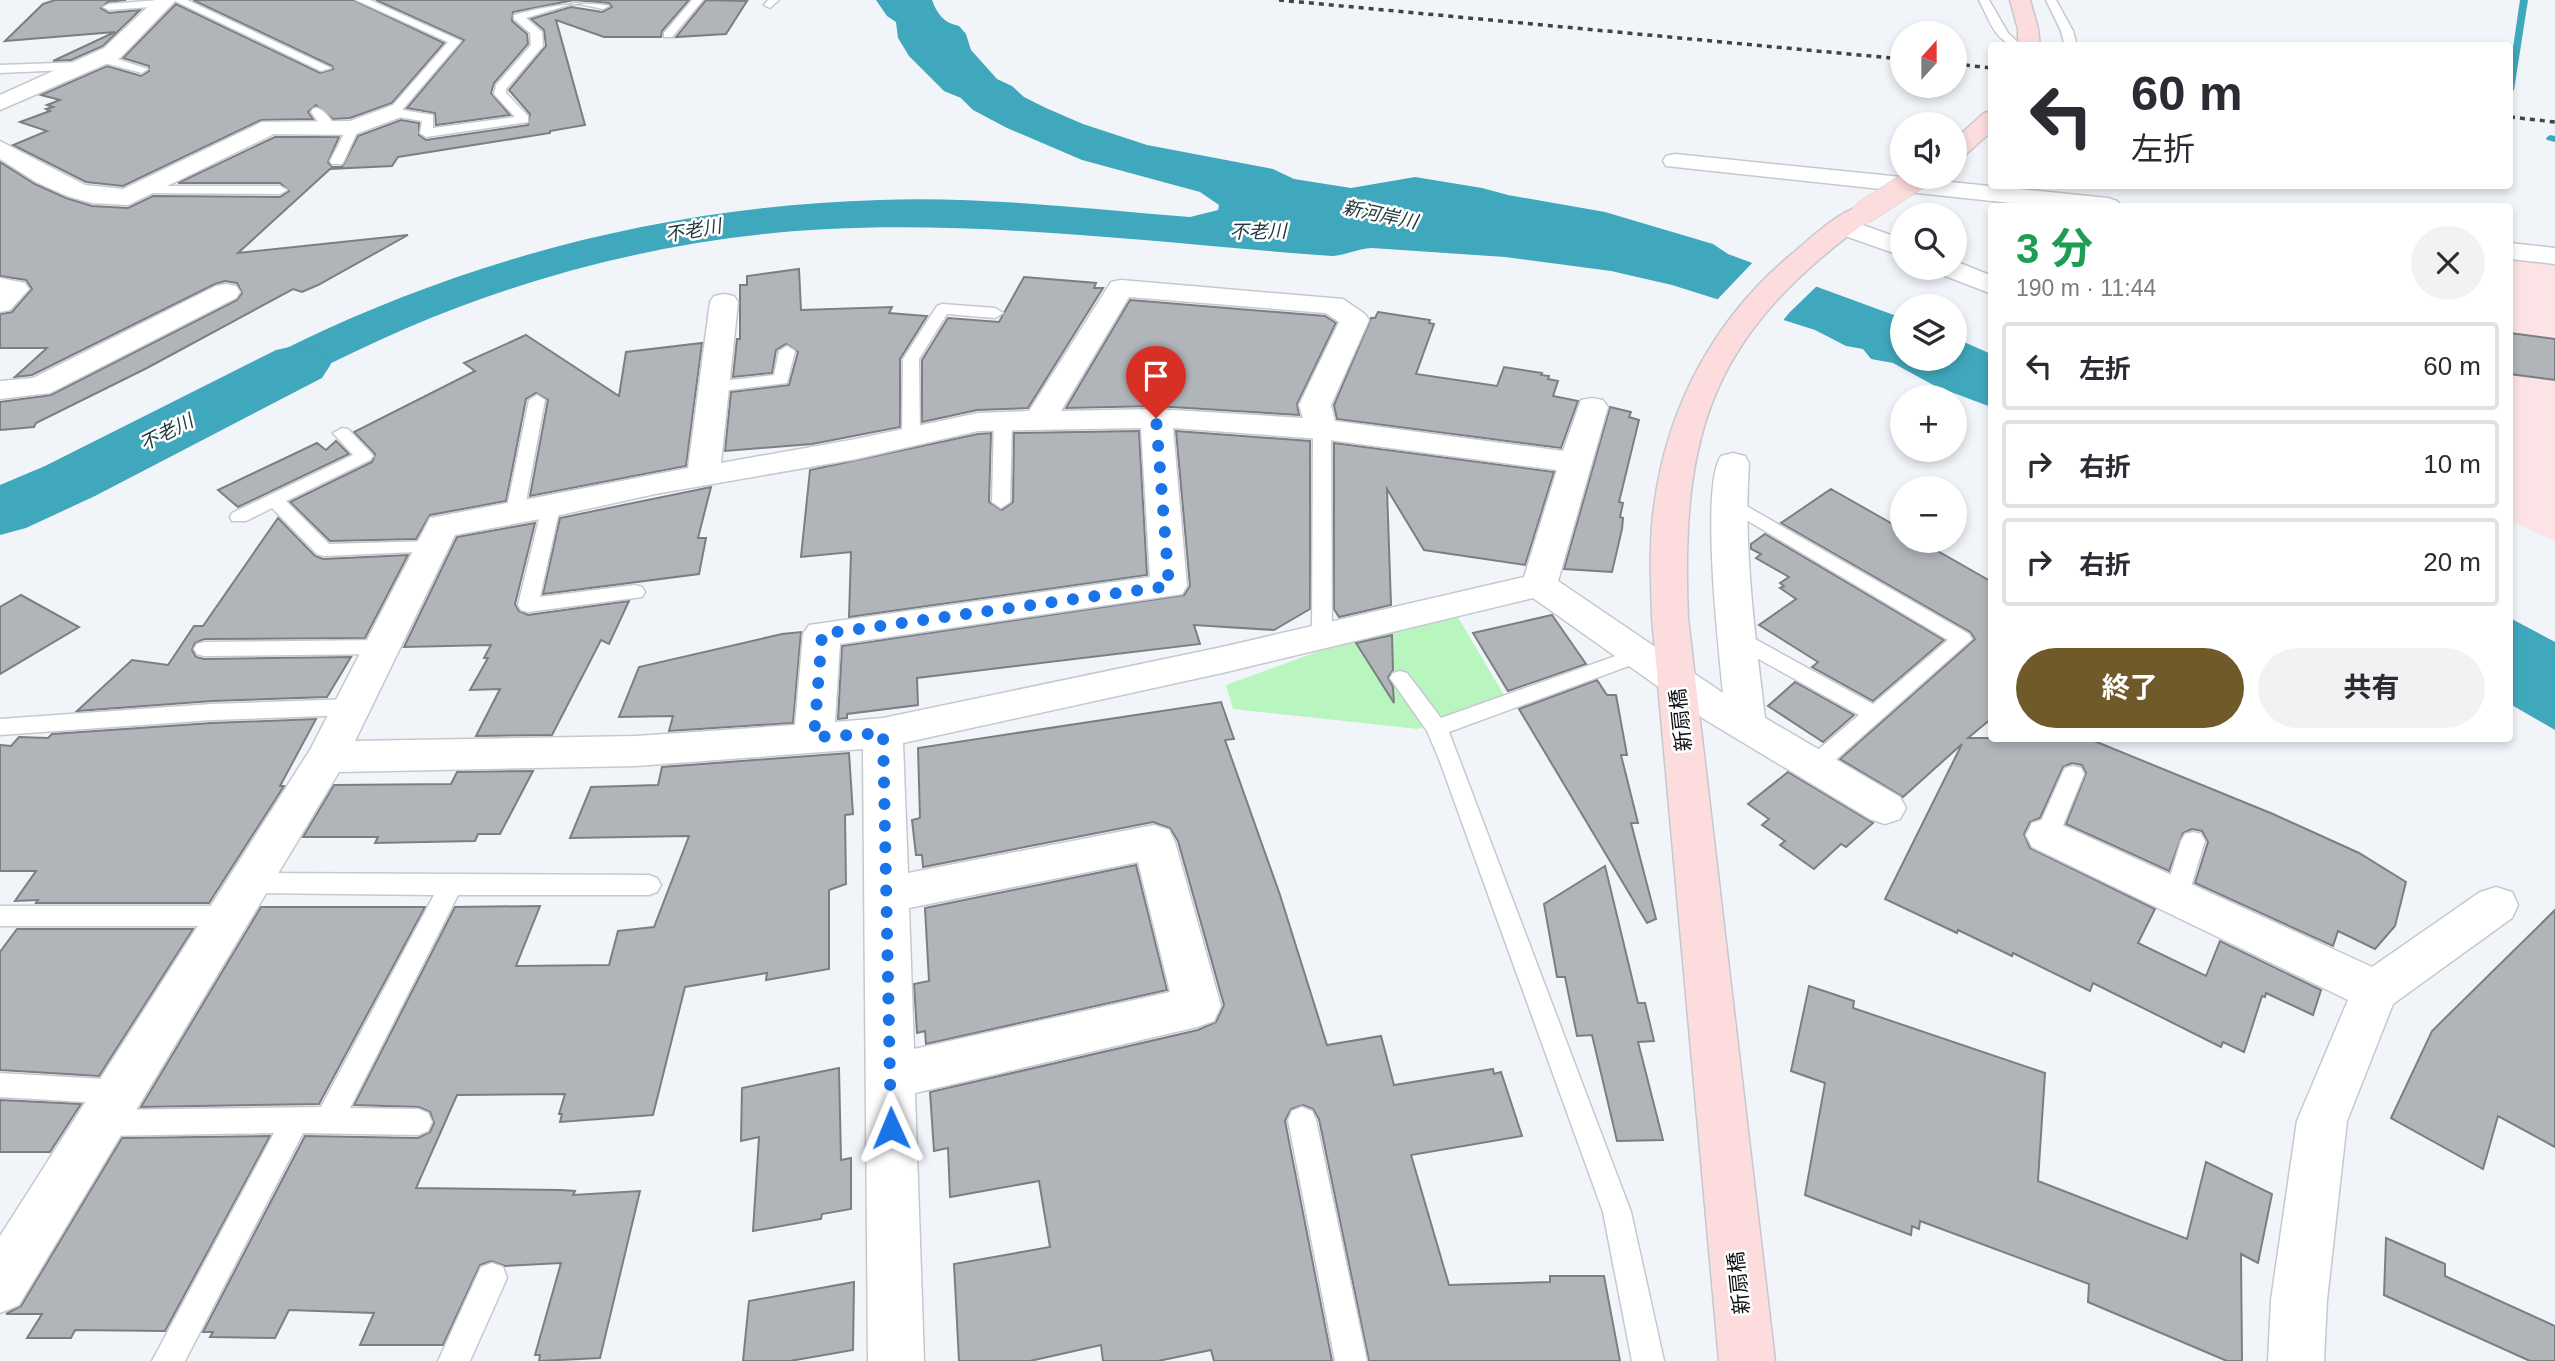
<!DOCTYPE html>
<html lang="ja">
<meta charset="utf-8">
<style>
:root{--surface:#fff;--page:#f2f2f3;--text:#2b2b33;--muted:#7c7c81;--line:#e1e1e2;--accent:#705a2a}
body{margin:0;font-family:Arial,"Noto Sans JP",sans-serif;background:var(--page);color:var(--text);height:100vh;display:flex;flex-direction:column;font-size:26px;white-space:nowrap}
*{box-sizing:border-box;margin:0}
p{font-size:23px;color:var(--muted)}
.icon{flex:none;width:38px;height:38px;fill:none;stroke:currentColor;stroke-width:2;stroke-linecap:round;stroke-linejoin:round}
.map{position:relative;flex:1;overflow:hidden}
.sheet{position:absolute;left:1988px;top:203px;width:525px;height:539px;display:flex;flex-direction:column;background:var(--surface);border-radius:7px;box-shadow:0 4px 10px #0003}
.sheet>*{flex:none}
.guide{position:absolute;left:1988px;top:42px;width:525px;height:147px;border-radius:7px;box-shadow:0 4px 10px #0003;background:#fff;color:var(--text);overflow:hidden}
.needle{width:46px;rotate:21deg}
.fabs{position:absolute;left:1890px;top:21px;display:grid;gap:14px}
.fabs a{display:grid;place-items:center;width:77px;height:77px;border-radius:50%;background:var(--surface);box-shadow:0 4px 10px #0003;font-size:35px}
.pin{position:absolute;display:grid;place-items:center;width:60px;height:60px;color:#fff;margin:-72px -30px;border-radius:50% 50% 50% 0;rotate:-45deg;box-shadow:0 0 7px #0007}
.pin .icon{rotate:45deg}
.me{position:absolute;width:77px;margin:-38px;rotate:359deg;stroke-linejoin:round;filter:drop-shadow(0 0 5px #0008)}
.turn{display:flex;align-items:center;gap:24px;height:147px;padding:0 28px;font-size:32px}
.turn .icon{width:91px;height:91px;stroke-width:2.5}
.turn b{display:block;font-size:49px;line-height:60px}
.round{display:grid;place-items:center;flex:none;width:74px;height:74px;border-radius:37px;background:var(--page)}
.overview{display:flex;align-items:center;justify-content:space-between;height:119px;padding:0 28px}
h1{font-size:42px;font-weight:700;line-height:52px;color:#1e9e55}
.primary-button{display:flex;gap:14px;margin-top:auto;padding:14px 28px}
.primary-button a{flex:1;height:80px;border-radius:42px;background:var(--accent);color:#fff;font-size:28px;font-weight:700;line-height:80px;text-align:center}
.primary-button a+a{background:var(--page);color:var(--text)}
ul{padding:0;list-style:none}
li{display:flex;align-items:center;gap:21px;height:88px;margin:0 14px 10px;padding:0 14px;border:4px solid var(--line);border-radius:7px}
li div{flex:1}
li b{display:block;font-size:26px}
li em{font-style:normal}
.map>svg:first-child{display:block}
.education{fill:#fee3e6}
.green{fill:#b9f6bf}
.water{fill:#40a8bc}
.pier{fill:#f1f5fa}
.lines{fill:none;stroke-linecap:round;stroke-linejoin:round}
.stream{fill:#40a8bc;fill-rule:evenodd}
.river{fill:#40a8bc;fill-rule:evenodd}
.building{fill:#b1b5ba;stroke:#7b7f84;stroke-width:2}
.lane-casing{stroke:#c5c9cf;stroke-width:3}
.street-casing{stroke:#c5c9cf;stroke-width:3}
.secondary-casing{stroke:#c5c9cf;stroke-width:3}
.lane{fill:#fff;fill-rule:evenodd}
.street{fill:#fff;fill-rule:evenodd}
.secondary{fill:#fcdcdc;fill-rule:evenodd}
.rail{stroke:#414346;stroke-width:3.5;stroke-dasharray:5 5;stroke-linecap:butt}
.secondary-bridge-casing{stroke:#c5c9cf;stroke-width:24;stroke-linecap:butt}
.secondary-bridge{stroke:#fcdcdc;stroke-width:23}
.route{stroke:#1a73e8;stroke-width:12;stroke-dasharray:0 21.6}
.labels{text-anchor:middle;stroke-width:5;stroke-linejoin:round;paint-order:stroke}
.far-water-label{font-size:19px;font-style:italic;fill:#233a3f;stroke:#fff}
.street-label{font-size:21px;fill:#0e1012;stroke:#fff}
</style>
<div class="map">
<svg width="2555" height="1361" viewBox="0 0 2555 1361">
<rect width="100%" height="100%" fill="#f1f5fa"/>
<polygon class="education" points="2510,259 2555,264 2555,542 2510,520"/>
<polygon class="green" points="1456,614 1504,695 1418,729 1233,709 1226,685 1352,639"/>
<g class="water">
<path d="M876,0H932C937,14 944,23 959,26L966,34L971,50L997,79L1012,86L1024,97L1046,108L1083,124L1147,145L1273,169L1294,179L1351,188L1415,177L1482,188L1508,195L1605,212L1713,244L1728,254L1902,318V359H1955V338L1991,354V407L1935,386L1893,363L1871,359L1863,349L1846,346L1815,330L1672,285L1611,271L1505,257L1372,248C1356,249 1347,255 1332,256C1165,244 996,221 828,229C703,235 576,263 459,307C349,348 248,407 145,462C97,487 49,510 0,533V520L90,476L127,464L203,419L195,415L196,410L225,394L213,395L176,409C214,384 256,363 297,343C478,255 677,206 879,200C982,196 1087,209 1190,217L1218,210L1219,205L1200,192L1082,160L1007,128L973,110L961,98L944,91L909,56L898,38L896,22L887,16Z"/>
<polygon points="2510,618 2555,642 2555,730 2510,704"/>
</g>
<polygon class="pier" points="1755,260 1819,284 1789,313 1781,323 1715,302"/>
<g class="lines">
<g class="stream">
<polygon points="2520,0 2528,0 2514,90 2510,92 2510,68"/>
<polygon points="2550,135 2555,136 2555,142 2547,140 2546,138"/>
</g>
<polygon class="river" points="299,345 322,350 331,364 322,378 95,496 26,528 0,535 0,485 45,466 276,350"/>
</g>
<g class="building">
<polygon points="55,0 126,0 108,2 101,8 109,13 140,10 103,46 71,60 53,61 115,32 5,41 43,4"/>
<polygon points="193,0 354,0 444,43 392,103 350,118 333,119 316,105 308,112 313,119 261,120 123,186 86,182 13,145 47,131 20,122 50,111 46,109 53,107 47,105 60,100 41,95 107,66 141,76 149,71 149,66 123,58 176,4 320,73 333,69 332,66"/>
<polygon points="376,0 689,0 662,31 661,37 604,37 556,20 585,125 550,131 550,133 398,157 392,166 330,169 238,253 408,235 318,285 302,292 293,289 147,368 36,423 34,427 0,430 0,402 51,395 237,300 242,293 237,283 225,281 215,284 32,375 15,377 47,348 0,348 0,314 12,312 32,289 26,280 0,276 0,162 35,184 66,198 92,206 128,208 153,196 280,197 289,191 280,183 178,183 275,137 339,137 328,162 332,167 342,167 358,136 401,120 419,123 419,135 426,140 528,125 530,114 509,90 546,46 544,30 531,19 571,7 602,12 612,7 609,3 574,0 513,12 512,21 527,34 528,44 494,83 491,93 510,115 436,125 435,113 407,108 464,40"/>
<polygon points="706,0 747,1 726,34 676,37"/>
<polygon points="799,269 801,310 892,307 889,313 927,316 900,359 900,427 812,444 725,451 731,392 789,385 798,352 786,344 776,350 772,373 733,377 737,339 740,339 740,285 747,285 747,276"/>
<polygon points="1024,277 1096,283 1094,288 1103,288 1028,408 977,410 922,422 922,360 948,318 999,322"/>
<polygon points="1130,300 1325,316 1336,323 1297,404 1299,415 1156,406 1066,408"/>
<polygon points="1378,312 1430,320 1429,323 1434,324 1416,374 1497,386 1504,367 1542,373 1541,375 1549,376 1548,379 1558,381 1553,396 1578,401 1561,448 1337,419 1334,405 1371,318 1375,318"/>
<polygon points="2510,333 2555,339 2555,380 2510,374"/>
<polygon points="526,335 619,396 626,352 702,343 686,466 530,496 548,400 536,393 526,399 506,501 430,515 416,539 330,541 290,502 372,462 375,454 354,432 475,371 464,363"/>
<polygon points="1610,407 1631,412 1629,417 1639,420 1619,502 1623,503 1620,517 1623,518 1622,529 1612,572 1564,569"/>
<polygon points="1139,431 1147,575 849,617 851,552 801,557 810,470 978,434 991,433 989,502 1002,510 1013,502 1014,433"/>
<polygon points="1176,431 1310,441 1310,609 1274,630 1194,625 1200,644 917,678 918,705 847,714 847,718 838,719 842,646 1184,595 1190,586"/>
<polygon points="336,441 349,454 238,507 218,490 317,443 326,450"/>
<polygon points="1334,443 1554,472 1525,565 1424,550 1387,489 1391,605 1339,617 1334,609"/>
<polygon points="711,487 698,538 706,538 699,574 543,594 560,518"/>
<polygon points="1831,489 1896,526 1894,527 1902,531 1902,541 1920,541 1992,582 1992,718 1968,738 2087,738 2273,814 2359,853 2406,882 2395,926 2375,949 2338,931 2333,946 2195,883 2208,842 2202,831 2192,829 2183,833 2169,871 2066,824 2086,773 2082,765 2072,763 2063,767 2040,818 2030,822 2024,834 2030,848 2155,909 2138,943 2206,976 2220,941 2321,990 2313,1015 2266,993 2265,997 2262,996 2244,1052 2223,1042 2221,1047 2093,983 2090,991 2013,953 2012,956 1958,930 1957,933 1885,899 1962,744 1903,797 1840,759 1975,639 1970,632 1781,523"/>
<polygon points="278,518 315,556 323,559 408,555 365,638 204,639 195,643 192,650 196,657 204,659 351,657 327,697 212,701 77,711 132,660 168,665 194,626 203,626"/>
<polygon points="535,523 515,604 519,611 528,615 629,601 609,644 601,640 552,735 476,736 500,689 470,690 488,658 484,658 491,645 404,647 457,537"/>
<polygon points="1765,534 1944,640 1873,701 1812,667 1818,662 1759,625 1796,599 1780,588 1784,586 1780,583 1789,577 1756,558 1761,554 1751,549 1751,544"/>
<polygon points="21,595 79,627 0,674 0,607"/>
<polygon points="1552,615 1586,664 1508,691 1473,633"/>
<polygon points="801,632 793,723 669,731 673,716 619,717 639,667 782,634"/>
<polygon points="1392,635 1393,670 1388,677 1393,687 1394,703 1356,643"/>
<polygon points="1597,680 1607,695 1616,695 1627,755 1621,755 1638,823 1631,823 1656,919 1647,923 1519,709"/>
<polygon points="1795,682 1854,715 1823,742 1768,706"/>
<polygon points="1221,702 1234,739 1225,740 1280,895 1327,1045 1381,1036 1394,1085 1493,1069 1494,1074 1501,1072 1522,1136 1411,1155 1449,1285 1550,1282 1550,1276 1604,1276 1620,1361 1369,1361 1319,1119 1313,1109 1303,1105 1291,1109 1285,1121 1332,1361 1214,1361 1211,1350 1158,1361 1103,1361 1101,1345 1030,1361 959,1361 954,1264 1050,1247 1039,1181 950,1197 948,1148 934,1151 930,1092 1198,1030 1216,1022 1224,1005 1178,841 1170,828 1153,822 923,867 922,855 916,855 912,820 920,818 918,748"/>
<polygon points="316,719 280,786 284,786 209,903 36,903 38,900 15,901 36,871 0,871 0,745 11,746 19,737 48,738 52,734 212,723"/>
<polygon points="849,753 853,814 845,815 846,884 829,890 829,969 766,980 767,973 685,987 653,1115 560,1122 562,1114 559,1114 565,1094 457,1095 416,1188 561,1190 575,1191 573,1195 640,1191 600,1358 539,1361 540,1355 535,1355 561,1263 505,1266 491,1261 480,1265 443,1345 360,1345 374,1313 289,1310 275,1338 210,1337 213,1332 203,1332 305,1136 418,1138 430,1132 434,1123 430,1112 419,1107 354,1105 455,907 540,906 516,966 609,965 618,931 654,927 689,836 570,838 591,787 658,785 662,767"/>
<polygon points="533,771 500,834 478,834 475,841 375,843 378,837 303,837 334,785 451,784 457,772"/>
<polygon points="1788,772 1873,823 1846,847 1841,844 1814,869 1780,845 1785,841 1762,825 1769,819 1748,804"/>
<polygon points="1136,865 1167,990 926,1044 925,1031 917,1033 914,984 929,981 925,908"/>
<polygon points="1605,866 1638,1003 1645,1003 1654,1041 1638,1042 1663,1140 1617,1141 1592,1035 1577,1036 1565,977 1557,977 1544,904"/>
<polygon points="261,907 425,907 319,1104 141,1107"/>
<polygon points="2555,910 2555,1147 2498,1116 2483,1169 2391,1118 2432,1031"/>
<polygon points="17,929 193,929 99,1076 0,1070 0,952"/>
<polygon points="1809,986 1854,1001 1853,1008 2045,1073 2038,1181 2187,1239 2206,1162 2272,1194 2258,1263 2241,1254 2242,1361 2227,1361 2088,1302 2089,1284 1920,1221 1919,1229 1912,1226 1911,1235 1805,1195 1825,1083 1791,1071"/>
<polygon points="839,1068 841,1160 851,1158 851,1209 822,1214 821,1219 753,1231 759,1137 741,1141 742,1088"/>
<polygon points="0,1100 81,1104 50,1152 0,1152"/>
<polygon points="270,1136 165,1331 75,1330 71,1338 27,1338 42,1314 6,1314 21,1306 122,1138"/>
<polygon points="2386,1238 2445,1264 2445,1276 2555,1326 2555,1361 2530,1361 2384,1295"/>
<polygon points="854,1282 853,1350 790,1361 743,1361 749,1301"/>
</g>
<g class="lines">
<g class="lane-casing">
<g id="lane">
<polygon points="159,0 168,3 163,6 109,10 103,7 109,4"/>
<polygon points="173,0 187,0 331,68 321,71"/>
<path d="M356,0H370L461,41L402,110L433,115V128L515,117L494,94L496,85L531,45L530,33L514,19V15C541,7 583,0 609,6L603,9L575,3L526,18L542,32L543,46L506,89V93L528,116V122L426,137L420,133L422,121L393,116L387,112L448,42Z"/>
<polygon points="692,0 703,0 672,37 664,37 664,33"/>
<polygon points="768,0 779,0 770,8 764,5"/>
<path d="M1979,0H1989L2008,33L2022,46C1996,46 1990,21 1979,0Z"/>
<polygon points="2046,0 2056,0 2073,31 2077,46 2065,46 2061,31"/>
<polygon points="97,55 105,55 148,69 142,73 97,61"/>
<polygon points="86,62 92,66 90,69 0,73 0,65"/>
<path d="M317,108C324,110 336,123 334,130H324L311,112L313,109Z"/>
<polygon points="353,124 359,128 344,161 342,164 332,164 330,161 347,128"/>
<polygon points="143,186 280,186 287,190 280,194 138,193 136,190"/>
<polygon points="942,304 995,308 1003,313 995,318 947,314 919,359 920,437 917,441 905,441 902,437 903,359 937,306"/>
<polygon points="787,346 795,351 787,383 713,392 705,387 713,382 774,375 779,351"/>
<polygon points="537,395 545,400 524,512 515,518 506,512 529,400"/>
<polygon points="1003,417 1012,422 1010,502 1001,508 992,502 994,422"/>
<polygon points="1322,424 1331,429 1332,637 1329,642 1315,642 1312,637 1313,429"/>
<polygon points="342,428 348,429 370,452 373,456 370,460 286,501 329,544 431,541 438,543 441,547 438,551 324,556 317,554 272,508 246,521 232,521 230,517 232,513 353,455 333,433"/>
<polygon points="1729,496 1969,634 1972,639 1822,772 1814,774 1806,772 1803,766 1806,760 1859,715 1730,643 1727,638 1730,633 1744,633 1873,704 1948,640 1723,506 1720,502"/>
<polygon points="551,501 560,507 540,597 635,585 642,587 645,592 642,597 528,612 521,610 518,605 542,507"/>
<polygon points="382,640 389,642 392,647 389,652 382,654 204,656 197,654 194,649 197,644 204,642"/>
<polygon points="1638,648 1645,650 1648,655 1645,660 1449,732 1631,1212 1664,1361 1632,1361 1603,1212 1439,759 1427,731 1390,678 1393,673 1400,671 1407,673 1441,718"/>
<polygon points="352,699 360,702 363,707 360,712 352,715 212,720 0,735 0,719 212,704"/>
<polygon points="2073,766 2081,768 2084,774 2059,835 2055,841 2047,844 2039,841 2035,835 2062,774 2065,768"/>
<polygon points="2193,832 2201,834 2205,841 2188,896 2185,903 2176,906 2167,903 2164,896 2181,841 2185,834"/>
<polygon points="249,873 649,875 657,878 661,885 657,892 649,895 458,895 350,1108 418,1109 428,1113 432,1122 428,1131 418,1135 303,1133 185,1361 152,1361 274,1133 101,1136 91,1132 87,1123 91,1114 101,1110 321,1107 434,895 249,893 241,890 237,883 241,876"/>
<polygon points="0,906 229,906 238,909 241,916 238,923 229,926 0,926"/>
<polygon points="0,1073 120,1080 130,1083 134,1092 130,1101 120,1104 0,1097"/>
<polygon points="1302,1107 1312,1111 1316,1120 1367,1361 1335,1361 1288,1120 1292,1111"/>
<polygon points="492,1263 503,1267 507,1278 470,1361 438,1361 481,1267"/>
</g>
</g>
<g class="street-casing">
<g id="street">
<polygon points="155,0 176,0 120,58 0,110 0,95 104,48"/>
<polygon points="393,105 401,107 405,112 401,117 353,135 274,134 128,205 92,203 67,196 36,182 0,159 0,141 85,185 123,189 262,122 350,121"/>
<polygon points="1675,154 2108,198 2117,201 2121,206 2039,206 1666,166 1663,161 1666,156"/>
<polygon points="1843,218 1902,239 1902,256 1834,232 1830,226 1834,220"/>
<polygon points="2510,243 2555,248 2555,264 2510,259"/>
<polygon points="1955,261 1992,276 1992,294 1940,274 1936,268 1955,268"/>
<polygon points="0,278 25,283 29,289 10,310 0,312"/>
<path d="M1121,280L1343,299L1365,314L1369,320L1331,405L1335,421L1563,451L1581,400L1592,398L1603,400L1608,407L1558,581L1723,693C1719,650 1700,487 1721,456L1733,453L1745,456L1749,463C1743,549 1755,633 1765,718L1900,797L1906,808L1900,819L1885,824L1870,819L1704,719L1533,598L1222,673L903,743L908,873L1154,825L1169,830L1175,842L1221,1006L1214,1021L1197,1027L915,1093L924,1361H868L863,749L636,766L339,772L19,1305L0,1313V1236L310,750L430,518L688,468L710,302L714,296L724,294L734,296L738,302L721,463L856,439L978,413L1029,411L1111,282ZM1129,297L1326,313L1339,322L1299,405L1303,418L1156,409L1061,411ZM1141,428L1150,577L809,625L803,634L795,725L636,736L355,741L455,535L551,517L655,494L856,459L978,431ZM1173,428L1322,439L1557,470L1524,577L1222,647L883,718L835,722L840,644L1182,594L1187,586ZM1138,862L1170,992L914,1049L909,908Z"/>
<polygon points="226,284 236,286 240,292 236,298 50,393 0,399 0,381 33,378 216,286"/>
<polygon points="2047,818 2372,967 2480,892 2496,887 2512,892 2518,905 2512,918 2393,1004 2347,1121 2327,1300 2324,1361 2268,1361 2271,1300 2297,1121 2348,1000 2032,847 2026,835 2032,823"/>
</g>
</g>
<g class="secondary-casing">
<g id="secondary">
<polygon points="2010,0 2030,0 2038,29 2040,46 2018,46 2018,29"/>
<polygon points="1992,111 1992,131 1964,156 1955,158 1955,139 1984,113"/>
<path d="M1863,205L1872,208L1876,213L1872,218C1714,332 1680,427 1688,618L1775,1361H1719L1652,618C1651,581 1649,543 1654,507C1667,406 1715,317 1793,253C1813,236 1838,212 1863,205Z"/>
</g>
</g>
<use href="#lane" class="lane"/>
<use href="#street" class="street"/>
<use href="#secondary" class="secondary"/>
<g class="rail">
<polyline points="1279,0 1902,59"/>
<polyline points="1955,64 1992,68"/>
<polyline points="2510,117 2555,122"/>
</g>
<g class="secondary-bridge-casing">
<polyline id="secondary-bridge" points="1863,213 1919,177"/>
</g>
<use href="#secondary-bridge" class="secondary-bridge"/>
</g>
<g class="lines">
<polyline class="route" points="891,1128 883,733 814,737 822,634 1169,586 1156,418"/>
</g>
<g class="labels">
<g class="far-water-label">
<text transform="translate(1380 214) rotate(12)" y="7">新河岸川</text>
<text transform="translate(693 230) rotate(-10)" y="7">不老川</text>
<text transform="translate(1258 231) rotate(-1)" y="7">不老川</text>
<text transform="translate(166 432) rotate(-27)" y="7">不老川</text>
</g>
<g class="street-label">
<text transform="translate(1681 720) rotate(-96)" y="7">新扇橋</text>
<text transform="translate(1739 1283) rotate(-96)" y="7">新扇橋</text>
</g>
</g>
</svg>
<div class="fabs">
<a><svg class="needle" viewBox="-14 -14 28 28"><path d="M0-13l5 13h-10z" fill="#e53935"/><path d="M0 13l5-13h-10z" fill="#7c7c81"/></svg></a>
<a><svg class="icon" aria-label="sound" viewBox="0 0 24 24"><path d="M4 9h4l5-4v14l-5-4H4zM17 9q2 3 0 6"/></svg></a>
<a><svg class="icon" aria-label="search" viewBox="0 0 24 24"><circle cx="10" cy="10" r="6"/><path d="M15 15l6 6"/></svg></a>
<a><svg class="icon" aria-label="layers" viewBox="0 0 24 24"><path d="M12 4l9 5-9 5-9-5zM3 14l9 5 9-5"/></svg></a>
<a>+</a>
<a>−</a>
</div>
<div class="pin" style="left:1156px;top:418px;background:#d93025"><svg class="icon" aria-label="arrive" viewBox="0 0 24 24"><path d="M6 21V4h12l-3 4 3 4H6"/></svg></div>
<svg class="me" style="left:891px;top:1128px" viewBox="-20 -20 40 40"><path d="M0-17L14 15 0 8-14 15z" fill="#1a73e8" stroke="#fff" stroke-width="4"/></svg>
<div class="guide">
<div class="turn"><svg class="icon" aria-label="left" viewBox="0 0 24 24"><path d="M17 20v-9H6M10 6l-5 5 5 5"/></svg><div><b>60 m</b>左折</div></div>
</div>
<section class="sheet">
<div class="overview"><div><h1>3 分</h1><p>190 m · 11:44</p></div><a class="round"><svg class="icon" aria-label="close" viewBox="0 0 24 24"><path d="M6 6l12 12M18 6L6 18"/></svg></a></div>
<ul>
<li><svg class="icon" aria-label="left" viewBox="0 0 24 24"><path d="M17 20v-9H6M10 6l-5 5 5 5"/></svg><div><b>左折</b></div><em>60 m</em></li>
<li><svg class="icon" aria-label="right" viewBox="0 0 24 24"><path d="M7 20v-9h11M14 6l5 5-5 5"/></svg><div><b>右折</b></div><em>10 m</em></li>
<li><svg class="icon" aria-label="right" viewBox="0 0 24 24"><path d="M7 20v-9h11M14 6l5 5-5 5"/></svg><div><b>右折</b></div><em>20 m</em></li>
</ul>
<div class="primary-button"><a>終了</a><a>共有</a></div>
</section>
</div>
